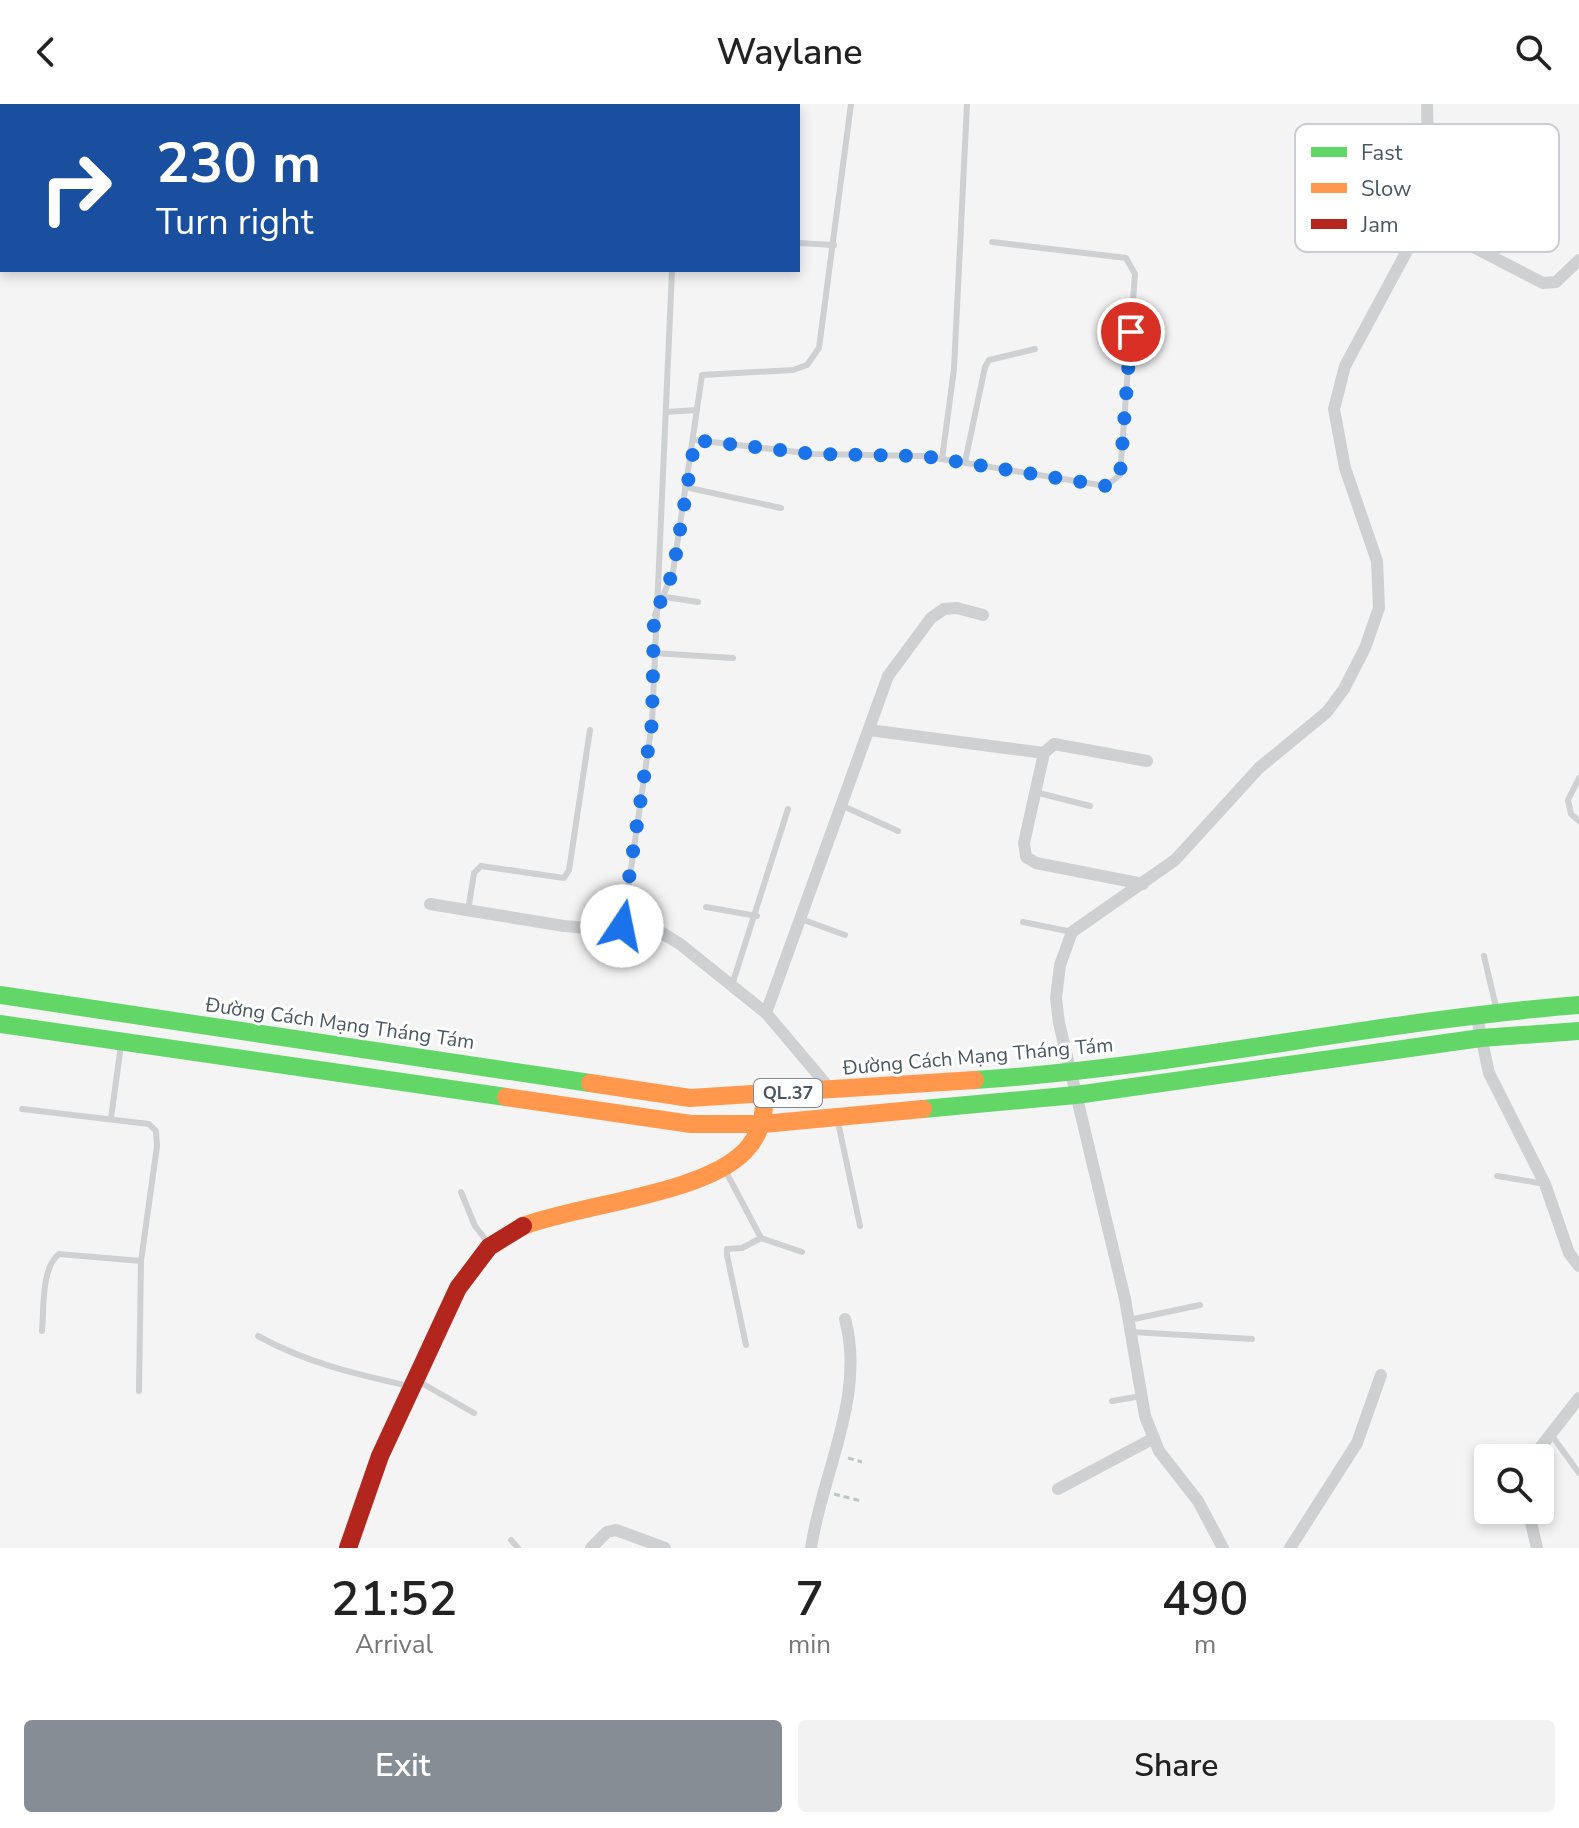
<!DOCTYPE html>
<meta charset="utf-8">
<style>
:root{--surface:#fff;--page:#f2f2f2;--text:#222;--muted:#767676;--accent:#868d94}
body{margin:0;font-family:"Nunito Sans",sans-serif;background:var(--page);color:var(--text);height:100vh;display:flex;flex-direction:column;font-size:30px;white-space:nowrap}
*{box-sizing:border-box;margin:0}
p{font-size:26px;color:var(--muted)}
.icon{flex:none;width:44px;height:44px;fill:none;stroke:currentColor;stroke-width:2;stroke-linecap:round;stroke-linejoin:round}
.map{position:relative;height:1444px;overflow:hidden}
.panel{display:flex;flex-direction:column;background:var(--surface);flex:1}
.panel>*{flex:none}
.top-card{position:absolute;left:0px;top:0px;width:800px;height:168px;box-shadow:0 4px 12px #0003;background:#1a4fa0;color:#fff;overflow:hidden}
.tools{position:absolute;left:1474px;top:1340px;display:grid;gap:16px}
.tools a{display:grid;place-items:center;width:80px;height:80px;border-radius:8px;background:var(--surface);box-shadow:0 4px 12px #0003;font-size:40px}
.pin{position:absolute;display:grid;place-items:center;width:68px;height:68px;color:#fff;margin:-34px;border:4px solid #fff;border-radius:50%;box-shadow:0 2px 8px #0007}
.me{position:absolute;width:88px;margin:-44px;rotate:11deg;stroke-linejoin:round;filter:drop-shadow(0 0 6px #0008)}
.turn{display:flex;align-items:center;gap:28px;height:168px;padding:0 24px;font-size:36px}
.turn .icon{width:104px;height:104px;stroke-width:2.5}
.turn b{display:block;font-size:56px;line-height:68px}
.eta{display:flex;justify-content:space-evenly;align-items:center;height:136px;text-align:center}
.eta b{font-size:48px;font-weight:600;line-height:56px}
.button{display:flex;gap:16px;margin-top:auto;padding:16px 24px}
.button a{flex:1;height:92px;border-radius:8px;background:var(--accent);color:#fff;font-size:32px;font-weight:600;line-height:92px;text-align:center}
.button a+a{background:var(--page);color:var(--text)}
header{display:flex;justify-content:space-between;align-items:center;height:104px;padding:0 24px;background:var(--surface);font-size:36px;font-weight:600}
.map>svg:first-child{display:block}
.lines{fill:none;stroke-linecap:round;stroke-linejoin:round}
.path{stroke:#bcc7c4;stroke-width:3;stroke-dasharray:6 4;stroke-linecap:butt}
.lane{stroke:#ced0d2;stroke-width:6}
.street{stroke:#ced0d2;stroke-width:12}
.fast{stroke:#63d668;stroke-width:18}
.slow{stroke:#ff974d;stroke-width:18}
.jam{stroke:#b3261e;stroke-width:18}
.rail{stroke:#c9cacc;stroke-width:4}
.route{stroke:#1a73e8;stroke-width:14;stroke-dasharray:0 25.2}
.labels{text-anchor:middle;stroke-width:6;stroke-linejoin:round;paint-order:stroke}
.shield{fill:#fff;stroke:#808990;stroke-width:2}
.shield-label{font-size:18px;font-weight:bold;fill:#4a5661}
.street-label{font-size:20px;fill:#4a5661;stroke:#fff}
.key{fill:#fff;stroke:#c9ccd0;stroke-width:2}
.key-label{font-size:22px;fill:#4a5661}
</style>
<header><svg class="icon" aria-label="back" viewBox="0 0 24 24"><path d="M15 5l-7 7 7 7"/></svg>Waylane<svg class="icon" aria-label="search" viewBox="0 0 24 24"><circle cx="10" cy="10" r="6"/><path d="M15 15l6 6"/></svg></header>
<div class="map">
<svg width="1579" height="1444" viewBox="0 0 1579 1444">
<rect width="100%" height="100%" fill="#f4f4f4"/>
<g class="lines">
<g class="path">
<polyline points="848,1354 862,1358"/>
<polyline points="834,1390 861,1397"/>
</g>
<g class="lane">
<polyline points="681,2 681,0"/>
<polyline points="798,139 834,141"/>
<polyline points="666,308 697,306"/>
<polyline points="695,336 814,350 923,352 1106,382 1120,371 1135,170 1126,154 992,138"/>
<polyline points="942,355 954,265 967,0"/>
<polyline points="965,358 985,263 989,256 1035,245"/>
<polyline points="685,383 781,404"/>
<polyline points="665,493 698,498"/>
<polyline points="655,511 673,468 702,271 793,266 807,261 819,244 851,0"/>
<polyline points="653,549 733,554"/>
<polyline points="1579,674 1568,696 1571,710 1579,717"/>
<polyline points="1035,688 1090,702"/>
<polyline points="843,702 898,727"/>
<polyline points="706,803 757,812"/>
<polyline points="468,807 474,769 481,762 564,774 569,766 590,626"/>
<polyline points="801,815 845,831"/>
<polyline points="1023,818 1072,828"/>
<polyline points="623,820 652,619 672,166"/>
<polyline points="1484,852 1496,903"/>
<polyline points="732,881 788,705"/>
<polyline points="22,1005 149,1020 156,1027 157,1042 141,1157 139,1287"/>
<polyline points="111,1014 121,941"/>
<polyline points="838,1018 860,1122"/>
<polyline points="724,1064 761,1134 802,1148"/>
<polyline points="1497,1072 1545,1080"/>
<polyline points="461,1088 475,1122 490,1141"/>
<polyline points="1129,1216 1200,1201"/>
<path d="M42,1227C44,1205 41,1164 59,1150L141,1157"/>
<polyline points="1132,1228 1252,1235"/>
<path d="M258,1232C307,1259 355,1270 409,1282"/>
<polyline points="746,1241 727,1151 727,1145 742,1144 761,1134"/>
<polyline points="418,1277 474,1309"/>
<polyline points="1112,1297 1142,1292"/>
<polyline points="1550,1329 1579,1369"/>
<polyline points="511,1436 518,1444"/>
</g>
<g class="street">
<polyline points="1423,117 1543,179 1556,178 1579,156"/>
<polyline points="869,626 1044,649"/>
<polyline points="1143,780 1036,759 1026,753 1024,739 1044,649 1054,640 1147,657"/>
<polyline points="430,800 564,822 587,824 634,820 657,826 680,840 766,909 831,986"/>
<polyline points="766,909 888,572 931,514 944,505 957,504 983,511"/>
<polyline points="1476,909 1489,969 1545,1080 1569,1149 1579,1162"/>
<polyline points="1532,1354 1579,1294"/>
<polyline points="1058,1385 1154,1334"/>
<polyline points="1528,1406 1537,1444"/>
<polyline points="591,1444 607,1428 616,1426 665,1444"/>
<path d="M811,1444C822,1369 866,1292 845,1215"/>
<polyline points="1223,1444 1198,1397 1159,1347 1145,1312 1125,1195 1059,919 1056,894 1060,861 1072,828 1175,756 1259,664 1327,608 1344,585 1365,544 1379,504 1377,457 1345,364 1334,305 1345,262 1423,117 1429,91 1427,0"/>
<polyline points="1290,1444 1357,1339 1381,1271"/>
</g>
<g class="fast">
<polyline points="0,891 590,979"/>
<polyline points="0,920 506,993"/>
<path d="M975,976C1178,963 1376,917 1579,901"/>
<polyline points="923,1005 1076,991 1481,934 1579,927"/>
</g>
<g class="slow">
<polyline points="590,979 690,994 975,976"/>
<polyline points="506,993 691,1020 763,1020 923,1005"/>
<path d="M523,1122C582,1100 704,1090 745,1047C761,1031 764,1011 765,990"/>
</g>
<polyline class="jam" points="348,1444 380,1352 458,1184 489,1143 523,1122"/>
<g class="rail">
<polyline points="179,2 182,0"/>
<polyline points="0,134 2,132"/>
</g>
</g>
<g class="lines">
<polyline class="route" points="622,822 652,619 654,513 673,468 695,336 814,350 923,352 1106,382 1120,371 1131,228"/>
</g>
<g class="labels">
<rect class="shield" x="754" y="975" width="68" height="28" rx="6"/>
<g class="shield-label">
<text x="788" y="995">QL.37</text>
</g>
<g class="street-label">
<text transform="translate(340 919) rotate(8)" y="7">Đường Cách Mạng Tháng Tám</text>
<text transform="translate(978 952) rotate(-5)" y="7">Đường Cách Mạng Tháng Tám</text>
</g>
</g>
<rect x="1295" y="20" width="264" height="128" rx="12" class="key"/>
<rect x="1311" y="43" width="36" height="10" fill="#63d668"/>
<rect x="1311" y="79" width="36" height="10" fill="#ff974d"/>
<rect x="1311" y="115" width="36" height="10" fill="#b3261e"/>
<g class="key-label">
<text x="1361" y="56">Fast</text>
<text x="1361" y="92">Slow</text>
<text x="1361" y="128">Jam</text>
</g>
</svg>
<div class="tools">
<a><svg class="icon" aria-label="search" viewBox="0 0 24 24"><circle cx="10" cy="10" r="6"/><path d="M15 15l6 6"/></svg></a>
</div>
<div class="pin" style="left:1131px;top:228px;background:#d93025"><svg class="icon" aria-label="arrive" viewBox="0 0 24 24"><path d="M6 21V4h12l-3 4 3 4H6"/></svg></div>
<svg class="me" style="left:622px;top:822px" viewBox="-20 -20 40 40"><circle r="19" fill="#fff"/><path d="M0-13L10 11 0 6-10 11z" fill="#1a73e8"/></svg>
<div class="top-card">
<div class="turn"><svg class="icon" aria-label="right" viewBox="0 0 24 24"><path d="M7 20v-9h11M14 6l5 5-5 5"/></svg><div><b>230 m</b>Turn right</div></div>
</div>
</div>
<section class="panel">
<div class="eta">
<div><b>21:52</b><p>Arrival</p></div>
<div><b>7</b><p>min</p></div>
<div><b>490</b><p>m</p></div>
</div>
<div class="button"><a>Exit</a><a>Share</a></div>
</section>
